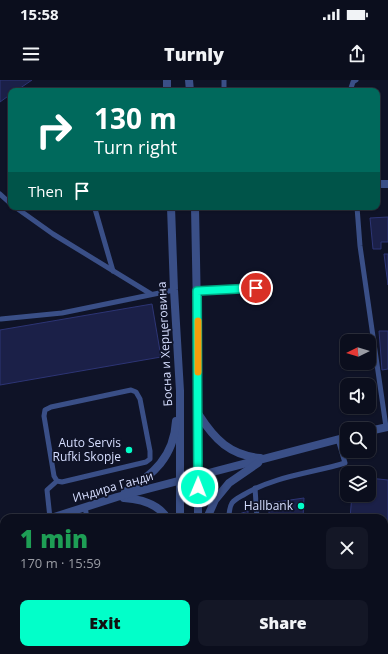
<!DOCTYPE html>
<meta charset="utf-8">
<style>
:root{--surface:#0b0e1d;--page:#141726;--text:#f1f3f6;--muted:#9a9ca4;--line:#2b2e3b;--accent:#02ffc9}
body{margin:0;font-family:"Open Sans",sans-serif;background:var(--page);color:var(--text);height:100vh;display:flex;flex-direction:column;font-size:15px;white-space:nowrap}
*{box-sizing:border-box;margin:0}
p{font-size:13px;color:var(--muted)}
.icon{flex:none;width:22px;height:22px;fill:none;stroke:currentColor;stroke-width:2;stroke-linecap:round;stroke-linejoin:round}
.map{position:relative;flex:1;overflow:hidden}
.side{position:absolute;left:0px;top:434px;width:388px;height:140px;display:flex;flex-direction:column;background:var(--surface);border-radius:12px 12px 0 0;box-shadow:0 1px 3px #0004,0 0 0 1px var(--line)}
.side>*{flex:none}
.hud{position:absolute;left:8px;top:8px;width:372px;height:122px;border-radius:8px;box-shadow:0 1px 3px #0004,0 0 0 1px var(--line);background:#00695c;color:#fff;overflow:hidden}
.needle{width:26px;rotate:265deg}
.buttons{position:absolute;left:340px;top:254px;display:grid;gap:8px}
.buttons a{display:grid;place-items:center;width:36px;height:36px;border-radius:8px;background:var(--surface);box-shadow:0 1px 3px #0004,0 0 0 1px var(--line);font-size:20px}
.pin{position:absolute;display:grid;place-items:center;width:34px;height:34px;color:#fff;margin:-17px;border:2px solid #fff;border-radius:50%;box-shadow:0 1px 4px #0007}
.me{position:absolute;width:44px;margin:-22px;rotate:1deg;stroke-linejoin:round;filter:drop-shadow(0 0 3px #0008)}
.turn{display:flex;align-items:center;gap:14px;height:84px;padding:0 20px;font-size:18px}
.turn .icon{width:52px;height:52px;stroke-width:2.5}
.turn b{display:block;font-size:28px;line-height:34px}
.then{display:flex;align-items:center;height:38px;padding:0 20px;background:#0003;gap:8px;font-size:15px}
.round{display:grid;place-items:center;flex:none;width:42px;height:42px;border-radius:8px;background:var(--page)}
.head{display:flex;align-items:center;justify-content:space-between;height:68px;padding:0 20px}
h1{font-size:24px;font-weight:800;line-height:30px;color:#1e9e55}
.primary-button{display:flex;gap:8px;margin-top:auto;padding:8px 20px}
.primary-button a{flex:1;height:46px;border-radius:8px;background:var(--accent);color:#111;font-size:16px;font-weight:800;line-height:46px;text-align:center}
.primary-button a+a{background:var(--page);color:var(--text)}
.status{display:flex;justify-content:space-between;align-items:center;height:28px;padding:0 20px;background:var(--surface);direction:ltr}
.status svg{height:11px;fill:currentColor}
header{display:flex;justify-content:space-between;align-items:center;height:52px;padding:0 20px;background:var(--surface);font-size:18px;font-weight:800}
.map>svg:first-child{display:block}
.building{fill:#1b2048;stroke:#2d3575}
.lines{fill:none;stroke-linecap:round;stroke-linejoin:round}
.service{stroke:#3a4f87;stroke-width:5}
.minor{stroke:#3a4f87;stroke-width:8}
.tertiary{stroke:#3a4f87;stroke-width:8}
.route-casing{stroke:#01a683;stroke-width:10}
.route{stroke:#02ffc9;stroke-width:7}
.slow{stroke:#f59e0b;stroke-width:7}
.poi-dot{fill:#02ffc9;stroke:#0f1327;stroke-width:1.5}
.labels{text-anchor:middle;stroke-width:3.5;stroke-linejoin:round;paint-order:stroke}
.street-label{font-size:12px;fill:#d6deff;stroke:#0f1327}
.poi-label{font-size:12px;fill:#d6deff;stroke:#0f1327;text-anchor:end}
</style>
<div class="status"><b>15:58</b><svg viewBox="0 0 49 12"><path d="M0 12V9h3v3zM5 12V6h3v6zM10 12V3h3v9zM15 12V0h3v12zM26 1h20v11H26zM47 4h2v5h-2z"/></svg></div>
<header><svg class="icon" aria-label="menu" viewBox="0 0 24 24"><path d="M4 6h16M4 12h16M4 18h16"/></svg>Turnly<svg class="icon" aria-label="share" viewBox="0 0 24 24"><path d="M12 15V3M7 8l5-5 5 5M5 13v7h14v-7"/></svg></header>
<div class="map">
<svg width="388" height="574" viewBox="0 0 388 574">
<rect width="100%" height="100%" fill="#0f1327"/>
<g class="building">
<polygon points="0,0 32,0 16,11 11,11 11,14 0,22"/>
<polygon points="388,137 388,162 381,162 381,169 373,169 370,138"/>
<polygon points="384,174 388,174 388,205"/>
<polygon points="152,224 161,277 0,305 0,250"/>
<polygon points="379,251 388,251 388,289 382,290"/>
<polygon points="369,398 388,400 388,565 386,571 379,570 384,570 384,438 350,438 352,415 369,415"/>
<polygon points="304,418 303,438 269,438 269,423"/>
<polygon points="248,431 248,438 234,438 233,436"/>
</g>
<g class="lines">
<g class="service">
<polyline points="224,0 224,11"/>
<polyline points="350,11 353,2 356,0"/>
<polyline points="0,114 11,124"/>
<polyline points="15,127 53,154 151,214"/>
<polyline points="93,127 95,129 113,191"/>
<polyline points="357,127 360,166 386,347"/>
<polyline points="197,211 256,208"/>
<polyline points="1,239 62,233 174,210"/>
<polyline points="255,408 257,438"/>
<polyline points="85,427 87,438"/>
<polyline points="50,438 47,410 57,401 62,402 146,382 150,379 150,371 140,319 136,312 131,310 51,327 45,330 44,336 54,396 57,401"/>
<path d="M229,438C229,433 229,428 232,423C235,419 240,417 245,414C275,396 312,393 345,383L338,359"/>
</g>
<polyline class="minor" points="377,104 388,104"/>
<g class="tertiary">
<polyline points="167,0 167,11"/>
<polyline points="189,0 190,11"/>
<polyline points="171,127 174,210 180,311 180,438"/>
<polyline points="195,127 198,283 198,438"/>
<path d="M199,335C215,360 230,375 260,378"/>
<polyline points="369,351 388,347"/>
<path d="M125,412C153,395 174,377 176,341"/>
<path d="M124,418C140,419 158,424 167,438"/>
<polyline points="51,438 117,417 347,357"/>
<polyline points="207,438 215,420 229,403 258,383"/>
<polyline points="0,454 4,453"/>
<polyline points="177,574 178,570"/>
<polyline points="195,574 195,570"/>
</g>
</g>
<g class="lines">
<g class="route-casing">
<polyline id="route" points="198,407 197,211 256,208"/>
</g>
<use href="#route" class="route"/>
<polyline class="slow" points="198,241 198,292"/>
</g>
<g class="poi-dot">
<circle cx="129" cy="370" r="4"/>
<circle cx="301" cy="426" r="4"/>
</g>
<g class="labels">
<g class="street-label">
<text transform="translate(165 264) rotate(-93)" y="4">Босна и Херцеговина</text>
<text transform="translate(113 407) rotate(-16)" y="4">Индира Ганди</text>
</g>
<g class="poi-label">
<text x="121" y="367">Auto Servis<tspan x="121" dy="14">Rufki Skopje</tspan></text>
<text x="293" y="430">Hallbank</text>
</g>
</g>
</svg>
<div class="buttons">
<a><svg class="needle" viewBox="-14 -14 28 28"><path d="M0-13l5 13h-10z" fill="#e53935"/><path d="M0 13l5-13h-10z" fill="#9a9ca4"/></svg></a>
<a><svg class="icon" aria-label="sound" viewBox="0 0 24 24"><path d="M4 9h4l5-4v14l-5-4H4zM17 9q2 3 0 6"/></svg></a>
<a><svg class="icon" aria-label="search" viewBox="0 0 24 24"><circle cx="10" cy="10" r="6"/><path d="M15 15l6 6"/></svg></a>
<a><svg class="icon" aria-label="layers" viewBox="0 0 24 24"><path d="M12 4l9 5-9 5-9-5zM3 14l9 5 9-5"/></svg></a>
</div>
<div class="pin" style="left:256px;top:208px;background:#d93025"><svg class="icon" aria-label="arrive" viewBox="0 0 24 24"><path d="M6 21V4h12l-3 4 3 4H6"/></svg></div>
<svg class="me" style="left:198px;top:407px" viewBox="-20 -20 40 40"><circle r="17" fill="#02ffc9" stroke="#fff" stroke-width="3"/><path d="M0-11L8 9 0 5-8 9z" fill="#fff"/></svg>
<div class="hud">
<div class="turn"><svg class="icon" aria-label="right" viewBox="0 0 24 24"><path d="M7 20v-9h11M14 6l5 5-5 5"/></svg><div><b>130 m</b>Turn right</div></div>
<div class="then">Then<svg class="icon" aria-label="arrive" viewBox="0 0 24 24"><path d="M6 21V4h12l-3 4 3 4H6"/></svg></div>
</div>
<section class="side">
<div class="head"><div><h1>1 min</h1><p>170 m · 15:59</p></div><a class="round"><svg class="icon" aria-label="close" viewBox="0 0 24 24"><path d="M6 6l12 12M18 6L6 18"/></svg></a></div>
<div class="primary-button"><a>Exit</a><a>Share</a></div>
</section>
</div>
